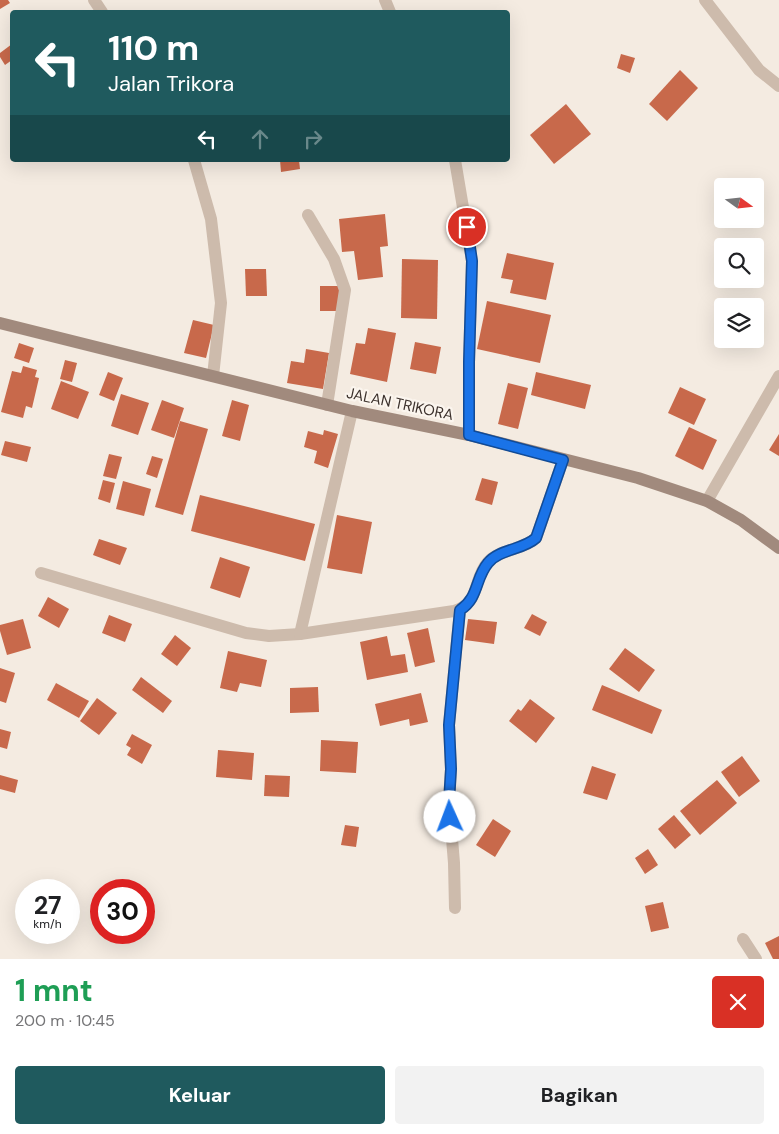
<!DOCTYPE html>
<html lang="id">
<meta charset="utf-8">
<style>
:root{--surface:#fff;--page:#f2f2f2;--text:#202124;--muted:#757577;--accent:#1f5a5e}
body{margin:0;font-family:"DM Sans",sans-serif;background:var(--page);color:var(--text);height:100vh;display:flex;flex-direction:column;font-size:19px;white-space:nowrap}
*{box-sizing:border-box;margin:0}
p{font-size:16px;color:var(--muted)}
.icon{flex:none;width:28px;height:28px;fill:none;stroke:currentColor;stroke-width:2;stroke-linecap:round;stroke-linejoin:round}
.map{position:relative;height:959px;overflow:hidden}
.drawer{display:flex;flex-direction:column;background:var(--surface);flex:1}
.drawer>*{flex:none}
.guide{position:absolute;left:10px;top:10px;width:500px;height:152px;border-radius:5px;box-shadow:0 5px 20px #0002;background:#1f5a5e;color:#fff;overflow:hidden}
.needle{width:32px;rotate:105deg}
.controls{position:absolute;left:714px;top:178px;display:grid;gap:10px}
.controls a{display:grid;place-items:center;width:50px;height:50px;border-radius:5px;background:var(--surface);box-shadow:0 5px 20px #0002;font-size:25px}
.speed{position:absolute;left:15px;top:879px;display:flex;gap:10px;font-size:25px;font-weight:700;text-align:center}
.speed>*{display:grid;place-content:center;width:65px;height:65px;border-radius:50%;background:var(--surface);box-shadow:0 5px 20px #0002;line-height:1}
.speed small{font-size:12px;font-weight:400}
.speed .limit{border:8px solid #d22;background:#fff;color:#111}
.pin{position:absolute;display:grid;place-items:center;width:42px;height:42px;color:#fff;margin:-21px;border:2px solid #fff;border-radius:50%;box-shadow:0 1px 5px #0007}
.me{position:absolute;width:55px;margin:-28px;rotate:358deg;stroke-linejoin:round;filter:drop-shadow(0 0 4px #0008)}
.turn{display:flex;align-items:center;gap:18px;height:105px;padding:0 15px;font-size:22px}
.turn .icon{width:65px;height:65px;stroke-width:2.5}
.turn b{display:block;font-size:35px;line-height:42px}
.lanes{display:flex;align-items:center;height:48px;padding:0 15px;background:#0003;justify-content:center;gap:25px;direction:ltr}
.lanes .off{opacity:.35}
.round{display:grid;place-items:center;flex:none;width:52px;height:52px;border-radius:5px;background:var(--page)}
.head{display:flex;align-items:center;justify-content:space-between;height:85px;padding:0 15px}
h1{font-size:30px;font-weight:700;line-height:38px;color:#1e9e55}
.action{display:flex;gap:10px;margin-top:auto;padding:10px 15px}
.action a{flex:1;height:58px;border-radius:5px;background:var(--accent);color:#fff;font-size:20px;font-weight:700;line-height:58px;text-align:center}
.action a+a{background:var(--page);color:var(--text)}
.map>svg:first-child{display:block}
.building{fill:#c8694b}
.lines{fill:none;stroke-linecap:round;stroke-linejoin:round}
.street{stroke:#cdbbac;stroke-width:12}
.secondary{stroke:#a18a7d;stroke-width:12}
.route-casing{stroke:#114b97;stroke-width:12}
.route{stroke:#1a73e8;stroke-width:9}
.labels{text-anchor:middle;stroke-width:4.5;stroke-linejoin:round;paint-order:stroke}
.street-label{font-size:15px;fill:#3b302b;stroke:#fbf5ee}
</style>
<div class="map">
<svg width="779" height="959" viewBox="0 0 779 959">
<rect width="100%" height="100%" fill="#f4ebe1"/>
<g class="building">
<polygon points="0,0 8,0 10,3 0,9"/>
<polygon points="12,44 12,60 5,65 0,57 0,53"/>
<polygon points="621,54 635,58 630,73 617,68"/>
<polygon points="680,70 698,88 667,121 649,104"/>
<polygon points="566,104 591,134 554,164 530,135"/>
<polygon points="280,160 299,160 300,169 281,172"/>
<polygon points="385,214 388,246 380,247 383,277 358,280 354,251 342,252 339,219"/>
<polygon points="507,253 554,263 546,300 510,293 513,280 501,278"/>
<polygon points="402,259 438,260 437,319 401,318"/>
<polygon points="245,269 266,269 267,296 246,296"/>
<rect x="320" y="286" width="20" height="25"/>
<polygon points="487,301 551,315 540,363 477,349"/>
<polygon points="193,320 214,325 206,358 184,353"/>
<polygon points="368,328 396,333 387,382 350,374 356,343 365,344"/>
<polygon points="415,342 441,347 436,374 410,369"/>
<polygon points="19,343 34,348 29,363 14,358"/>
<polygon points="306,349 329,353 323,389 287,383 291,361 304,363"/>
<polygon points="65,360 77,363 72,382 60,379"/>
<polygon points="23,366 37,370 35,377 39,378 32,408 26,406 23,418 1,412 12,371 21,373"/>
<polygon points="108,372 123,378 114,401 99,395"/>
<polygon points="536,372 591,385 585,409 531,395"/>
<polygon points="61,381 89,392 78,419 51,409"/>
<polygon points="508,383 528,388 518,429 498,424"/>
<polygon points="680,387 706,399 694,425 668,413"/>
<polygon points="121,394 149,403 138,435 111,426"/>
<polygon points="162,400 184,408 174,438 151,430"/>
<polygon points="232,400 249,405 240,441 222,436"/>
<polygon points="180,421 208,429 183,515 155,507"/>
<polygon points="689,427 717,440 703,470 675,456"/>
<polygon points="324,430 338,434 328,468 314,463 317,451 304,447 308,431 323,435"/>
<polygon points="779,434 779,456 769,450"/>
<polygon points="5,441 31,447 27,462 1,455"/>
<polygon points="109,454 122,457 116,479 103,476"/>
<polygon points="152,456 163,459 157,478 146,474"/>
<polygon points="482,478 498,482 492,505 475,500"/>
<polygon points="103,480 115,483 110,503 98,499"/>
<polygon points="123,481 151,489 144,516 116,509"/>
<polygon points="200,495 315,524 305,561 191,531"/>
<polygon points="337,515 372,522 362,574 327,568"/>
<polygon points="99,539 127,548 120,565 93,555"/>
<polygon points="220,557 250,567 240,598 210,588"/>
<polygon points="48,597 69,609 59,628 38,616"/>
<polygon points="532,614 547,622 540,636 524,628"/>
<polygon points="109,615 132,624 125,642 102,633"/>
<polygon points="23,619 31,648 7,655 0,631 0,625"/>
<polygon points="468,619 497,622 494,644 465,640"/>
<polygon points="428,628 435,662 415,667 407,633"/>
<polygon points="175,635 191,648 177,666 161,654"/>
<polygon points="387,636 391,656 405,654 408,672 367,680 360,642"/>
<polygon points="625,648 655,670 639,692 609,669"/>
<polygon points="228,651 267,660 261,687 240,683 237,692 220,688"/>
<polygon points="0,668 15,673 6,703 0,701"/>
<polygon points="141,677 172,701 163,713 132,690"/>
<polygon points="56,683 89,701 79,718 47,700"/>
<polygon points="602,685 662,710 652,734 592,710"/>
<polygon points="318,687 319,712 290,713 290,688"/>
<polygon points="421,693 428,722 410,726 409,719 380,726 375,704"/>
<polygon points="97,698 117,713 99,735 80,721"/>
<polygon points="530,699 555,718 536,743 509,721 518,709 521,711"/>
<polygon points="0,729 11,732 7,749 0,747"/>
<polygon points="132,734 152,745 142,764 127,755 131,748 126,745"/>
<polygon points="321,740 358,742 356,773 320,771"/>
<polygon points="218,750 254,753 252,780 216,777"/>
<polygon points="742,756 760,781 739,797 721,772"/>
<polygon points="592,766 616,774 607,800 583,793"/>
<polygon points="0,775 18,780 15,793 0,789"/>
<polygon points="265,775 290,776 289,797 264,796"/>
<polygon points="717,780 737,803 700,835 680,811"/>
<polygon points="674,815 691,835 675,849 658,829"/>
<polygon points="493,819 511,831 495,857 476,845"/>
<polygon points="345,825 359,827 356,847 341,845"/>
<polygon points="648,849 658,865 645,874 635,858"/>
<polygon points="663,902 669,928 651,932 645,906"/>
<polygon points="779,936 779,959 773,959 765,943"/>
</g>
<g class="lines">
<g class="street">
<polyline points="94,0 102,12"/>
<polyline points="385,0 390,12"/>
<polyline points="705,0 759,70 779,86"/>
<polyline points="194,160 211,219 221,303 213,376"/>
<polyline points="455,160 472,261 469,362 469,435"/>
<polyline points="308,215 334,259 345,290 327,405"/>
<polyline points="707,501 779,376"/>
<path d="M41,573L246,633L269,636L300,634L454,611C481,603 472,580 488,562C500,549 523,550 536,538L563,460"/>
<polyline points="300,634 352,411"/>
<polyline points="455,908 454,863 449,802 451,769 449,725 460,609"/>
<polyline points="743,939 756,959"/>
</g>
<polyline class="secondary" points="0,323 352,411 469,435 638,478 707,501 741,520 779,548"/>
</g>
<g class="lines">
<g class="route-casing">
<path id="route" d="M450,817L449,802L451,769L449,725L460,610C479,598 475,578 488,563C499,549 523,550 536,538L563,460L469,435V362L472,261L467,227"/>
</g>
<use href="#route" class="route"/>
</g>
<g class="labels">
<g class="street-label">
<text transform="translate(400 404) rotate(12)" y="5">JALAN TRIKORA</text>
</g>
</g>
</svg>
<div class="controls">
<a><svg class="needle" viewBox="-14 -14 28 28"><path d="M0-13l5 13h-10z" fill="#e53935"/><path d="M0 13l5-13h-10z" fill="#757577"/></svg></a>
<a><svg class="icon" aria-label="search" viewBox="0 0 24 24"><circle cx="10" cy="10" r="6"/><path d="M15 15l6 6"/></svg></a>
<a><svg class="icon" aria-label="layers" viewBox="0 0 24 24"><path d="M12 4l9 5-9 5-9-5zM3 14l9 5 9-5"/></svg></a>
</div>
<div class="speed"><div>27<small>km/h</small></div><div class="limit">30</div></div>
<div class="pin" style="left:467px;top:227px;background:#d93025"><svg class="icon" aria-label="arrive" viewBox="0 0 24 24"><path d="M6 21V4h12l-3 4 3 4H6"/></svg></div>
<svg class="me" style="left:450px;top:817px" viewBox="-20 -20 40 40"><circle r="19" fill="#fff"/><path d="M0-13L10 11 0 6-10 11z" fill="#1a73e8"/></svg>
<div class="guide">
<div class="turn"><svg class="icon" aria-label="left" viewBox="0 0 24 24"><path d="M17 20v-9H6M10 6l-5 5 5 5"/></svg><div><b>110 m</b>Jalan Trikora</div></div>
<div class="lanes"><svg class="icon" aria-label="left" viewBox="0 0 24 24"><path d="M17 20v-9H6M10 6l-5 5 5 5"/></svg><svg class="icon off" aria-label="ahead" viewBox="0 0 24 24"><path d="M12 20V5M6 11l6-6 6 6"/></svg><svg class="icon off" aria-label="right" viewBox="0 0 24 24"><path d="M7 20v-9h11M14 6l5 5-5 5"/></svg></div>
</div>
</div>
<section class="drawer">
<div class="head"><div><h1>1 mnt</h1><p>200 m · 10:45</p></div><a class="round" style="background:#d93025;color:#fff"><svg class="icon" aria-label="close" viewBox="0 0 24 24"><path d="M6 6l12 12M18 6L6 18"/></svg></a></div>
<div class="action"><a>Keluar</a><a>Bagikan</a></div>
</section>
